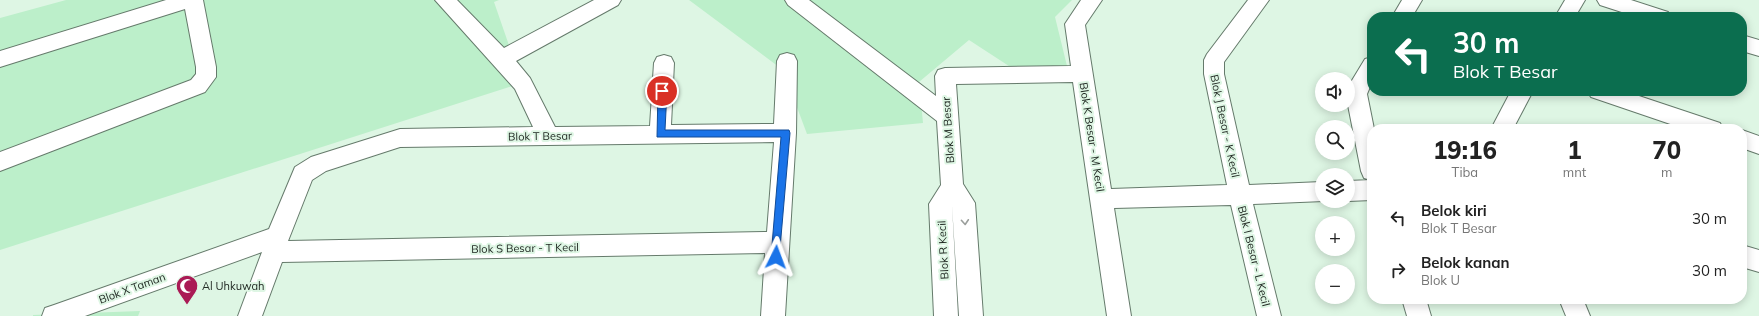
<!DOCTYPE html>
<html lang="id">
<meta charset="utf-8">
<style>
:root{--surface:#fff;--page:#f6f6f6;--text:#222;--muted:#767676}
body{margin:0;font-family:Mulish,sans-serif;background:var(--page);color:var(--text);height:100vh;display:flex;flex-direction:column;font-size:15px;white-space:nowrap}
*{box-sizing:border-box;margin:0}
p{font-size:13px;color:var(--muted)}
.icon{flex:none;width:22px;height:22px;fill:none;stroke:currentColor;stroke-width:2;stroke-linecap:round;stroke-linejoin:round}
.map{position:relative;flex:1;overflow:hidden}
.sheet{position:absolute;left:1367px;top:124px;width:380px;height:180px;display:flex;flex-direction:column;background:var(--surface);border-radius:16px;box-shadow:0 2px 10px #0003}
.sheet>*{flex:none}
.guide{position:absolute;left:1367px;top:12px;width:380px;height:84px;border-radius:16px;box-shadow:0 2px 10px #0003;background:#0b6e4f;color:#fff;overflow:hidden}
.controls{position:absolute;left:1315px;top:72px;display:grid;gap:8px}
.controls a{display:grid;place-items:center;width:40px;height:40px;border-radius:50%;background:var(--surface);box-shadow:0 2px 10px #0003;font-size:20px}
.pin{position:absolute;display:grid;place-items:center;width:34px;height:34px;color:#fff;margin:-17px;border:2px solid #fff;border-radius:50%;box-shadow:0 1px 4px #0007}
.me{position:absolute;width:44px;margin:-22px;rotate:3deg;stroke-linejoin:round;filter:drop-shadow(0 0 3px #0008)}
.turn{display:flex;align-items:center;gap:14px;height:84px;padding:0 20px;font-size:18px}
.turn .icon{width:52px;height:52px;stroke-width:2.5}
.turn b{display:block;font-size:28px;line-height:34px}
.eta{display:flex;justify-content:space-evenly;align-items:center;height:68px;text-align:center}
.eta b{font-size:24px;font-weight:800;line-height:28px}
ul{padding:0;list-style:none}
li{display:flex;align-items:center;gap:12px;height:52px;padding:0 20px}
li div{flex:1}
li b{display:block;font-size:15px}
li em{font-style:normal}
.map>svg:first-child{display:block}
.green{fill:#bcefca}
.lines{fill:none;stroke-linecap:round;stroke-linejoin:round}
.minor-casing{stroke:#657a6b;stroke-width:2}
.minor{fill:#fff;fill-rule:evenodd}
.oneway{stroke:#9b9f9c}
.route{fill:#1a73e8;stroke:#114b97}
.labels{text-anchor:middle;stroke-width:4;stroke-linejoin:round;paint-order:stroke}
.street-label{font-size:11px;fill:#212923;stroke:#def6e4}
.poi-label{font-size:11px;fill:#212923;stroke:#def6e4;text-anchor:start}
</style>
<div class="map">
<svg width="1759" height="316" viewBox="0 0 1759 316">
<rect width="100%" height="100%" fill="#def6e4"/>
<g class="green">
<polygon points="66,0 499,0 494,2 522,83 0,250 0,18"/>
<polygon points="689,0 1072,0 1055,17 1067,66 1012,68 969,40 919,82 923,123 807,134 783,70"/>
<polygon points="140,311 138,316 33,316 33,315"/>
</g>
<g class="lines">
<g class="minor-casing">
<g id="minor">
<polygon points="166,0 203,0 216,67 216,77 205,92 0,171 0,152 191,80 196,74 196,67 185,9 0,67 0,51"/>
<path d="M435,0H457L504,48L594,0H621L618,5L516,61L530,78L555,127L650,126L654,63L657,57L664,55L671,57L674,63L671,125L774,124L777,61L780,55L787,53L794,55L797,61L796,133L785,316H761L765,253L282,262L262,316H238L262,252L85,316H42L45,308L54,305L269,229L295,167L311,157L400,129L533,127L515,89ZM774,142L767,232L288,241L312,180L326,171L400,147Z"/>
<polygon points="785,0 809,0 936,96 935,76 938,70 945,68 1071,66 1065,24 1081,0 1102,0 1085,25 1111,189 1227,185 1204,74 1204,60 1207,54 1248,0 1269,0 1224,62 1224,74 1249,185 1322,182 1322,201 1324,201 1253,204 1281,316 1257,316 1231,205 1114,208 1131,316 1107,316 1073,82 956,84 963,184 975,203 983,316 959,316 952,205 958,316 934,316 929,204 941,185 937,121 788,5"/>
<polygon points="1402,0 1422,0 1412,17 1392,17"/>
<polygon points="1565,0 1585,0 1575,17 1555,17"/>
<polygon points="1597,0 1631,0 1668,12 1671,17 1637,17 1600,5"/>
<polygon points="1742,35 1759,40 1759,56 1742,51"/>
<polygon points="1372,57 1372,82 1367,94 1374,129 1372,129 1372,200 1348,201 1348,181 1371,180 1364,178 1361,171 1348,105 1348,87 1365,59"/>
<polygon points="1511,91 1533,91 1513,129 1491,129"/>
<polygon points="1587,91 1624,91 1720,123 1723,129 1685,129 1591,97"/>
<polygon points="1742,130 1759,136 1759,154 1742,148"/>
<polygon points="1742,245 1759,250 1759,272 1742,267"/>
<polygon points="1402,299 1426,299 1431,316 1407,316"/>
<polygon points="1559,299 1583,299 1590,316 1566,316"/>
</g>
</g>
<use href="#minor" class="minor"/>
</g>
<defs><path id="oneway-chevron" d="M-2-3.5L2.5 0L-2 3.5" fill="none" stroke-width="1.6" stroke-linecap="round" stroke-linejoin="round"/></defs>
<use class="oneway" href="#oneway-chevron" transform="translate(965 222) rotate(86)"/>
<polygon class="route" points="662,88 667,91 665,130 789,130 790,133 779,260 776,261 771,257 781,137 657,137 658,91"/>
<defs>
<g id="mosque-pin" transform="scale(1.15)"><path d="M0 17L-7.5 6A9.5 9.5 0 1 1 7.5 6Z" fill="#aa1a55" stroke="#def6e4"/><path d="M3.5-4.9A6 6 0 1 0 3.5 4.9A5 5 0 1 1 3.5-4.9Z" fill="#fff"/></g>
</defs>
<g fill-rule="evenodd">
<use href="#mosque-pin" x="187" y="286"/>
</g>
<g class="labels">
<g class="street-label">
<text transform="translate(1225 126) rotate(78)" y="4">Blok J Besar - K Kecil</text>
<text transform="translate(948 130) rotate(-94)" y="4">Blok M Besar</text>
<text transform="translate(540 136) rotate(-1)" y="4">Blok T Besar</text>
<text transform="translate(1092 137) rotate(81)" y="4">Blok K Besar - M Kecil</text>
<text transform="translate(525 248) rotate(-1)" y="4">Blok S Besar - T Kecil</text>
<text transform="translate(943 250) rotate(-93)" y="4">Blok R Kecil</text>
<text transform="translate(1254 256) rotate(76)" y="4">Blok I Besar - L Kecil</text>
<text transform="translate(132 288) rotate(-20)" y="4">Blok X Taman</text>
</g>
<g class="poi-label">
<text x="202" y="290">Al Uhkuwah</text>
</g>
</g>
</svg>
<div class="controls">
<a><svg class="icon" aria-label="sound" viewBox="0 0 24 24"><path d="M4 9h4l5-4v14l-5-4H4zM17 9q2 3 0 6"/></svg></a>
<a><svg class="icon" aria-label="search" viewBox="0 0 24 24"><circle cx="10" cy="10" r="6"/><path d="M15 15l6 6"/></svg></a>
<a><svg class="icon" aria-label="layers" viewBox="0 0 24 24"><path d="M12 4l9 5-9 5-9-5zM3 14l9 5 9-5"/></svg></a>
<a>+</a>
<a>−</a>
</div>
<div class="pin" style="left:662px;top:91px;background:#d93025"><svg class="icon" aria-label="arrive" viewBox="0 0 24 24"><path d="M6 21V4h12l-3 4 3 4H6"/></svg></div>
<svg class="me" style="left:776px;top:257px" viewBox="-20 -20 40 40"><path d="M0-17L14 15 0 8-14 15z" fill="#1a73e8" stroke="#fff" stroke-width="4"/></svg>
<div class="guide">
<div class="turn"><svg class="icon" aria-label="left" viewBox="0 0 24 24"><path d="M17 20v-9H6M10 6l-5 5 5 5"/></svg><div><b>30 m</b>Blok T Besar</div></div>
</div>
<section class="sheet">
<div class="eta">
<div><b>19:16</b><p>Tiba</p></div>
<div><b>1</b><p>mnt</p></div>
<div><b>70</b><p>m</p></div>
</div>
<ul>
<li><svg class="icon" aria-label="left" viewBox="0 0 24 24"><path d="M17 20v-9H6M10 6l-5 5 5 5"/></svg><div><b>Belok kiri</b><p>Blok T Besar</p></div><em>30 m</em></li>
<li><svg class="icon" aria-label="right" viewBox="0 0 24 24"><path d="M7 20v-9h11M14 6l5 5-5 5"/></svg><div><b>Belok kanan</b><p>Blok U</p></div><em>30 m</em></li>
</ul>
</section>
</div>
